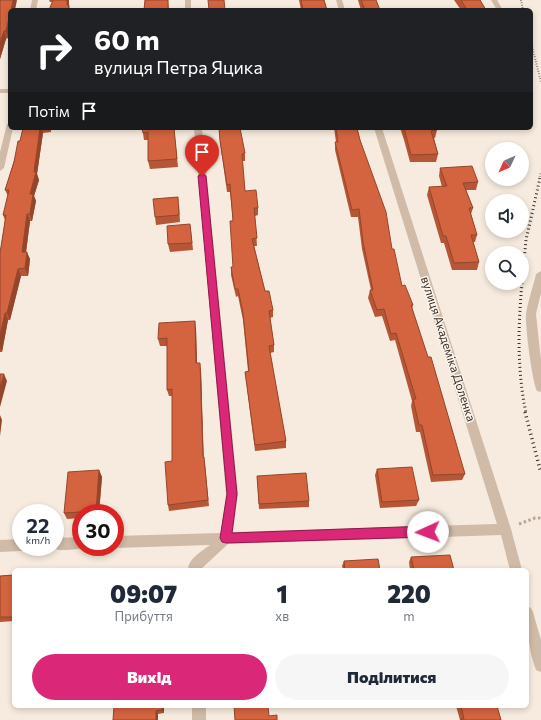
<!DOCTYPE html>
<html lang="uk">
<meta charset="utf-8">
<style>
:root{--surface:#fff;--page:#f6f6f7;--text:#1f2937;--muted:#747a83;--accent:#db2777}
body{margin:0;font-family:Commissioner,sans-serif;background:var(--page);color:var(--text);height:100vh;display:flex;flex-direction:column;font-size:15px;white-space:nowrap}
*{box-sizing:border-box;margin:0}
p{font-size:13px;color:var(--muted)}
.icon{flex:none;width:22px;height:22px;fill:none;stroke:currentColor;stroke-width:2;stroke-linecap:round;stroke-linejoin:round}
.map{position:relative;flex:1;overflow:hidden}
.side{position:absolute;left:12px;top:568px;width:517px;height:140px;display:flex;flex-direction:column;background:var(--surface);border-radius:6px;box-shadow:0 2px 6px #0003}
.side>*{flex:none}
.top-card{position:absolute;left:8px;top:8px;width:525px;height:122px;border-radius:6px;box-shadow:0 2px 6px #0003;background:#202124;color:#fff;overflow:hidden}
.needle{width:26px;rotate:226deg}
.controls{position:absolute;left:485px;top:142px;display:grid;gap:8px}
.controls a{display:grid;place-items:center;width:44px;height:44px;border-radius:50%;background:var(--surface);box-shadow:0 2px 6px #0003;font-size:20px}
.speed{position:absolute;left:12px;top:504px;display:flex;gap:8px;font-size:20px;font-weight:700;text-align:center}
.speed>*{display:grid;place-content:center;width:52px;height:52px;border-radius:50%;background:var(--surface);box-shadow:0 2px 6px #0003;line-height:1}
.speed small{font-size:10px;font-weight:400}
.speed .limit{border:6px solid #d22;background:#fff;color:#111}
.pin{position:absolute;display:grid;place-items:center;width:34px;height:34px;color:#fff;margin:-41px -17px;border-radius:50% 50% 50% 0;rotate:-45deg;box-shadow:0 0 4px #0007}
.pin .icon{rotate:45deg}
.me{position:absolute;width:44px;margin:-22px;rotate:268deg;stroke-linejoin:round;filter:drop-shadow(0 0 3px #0008)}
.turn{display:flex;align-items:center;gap:14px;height:84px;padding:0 20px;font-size:18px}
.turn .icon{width:52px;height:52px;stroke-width:2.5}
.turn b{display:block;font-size:28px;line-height:34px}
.then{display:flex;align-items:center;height:38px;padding:0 20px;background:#0003;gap:8px;font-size:15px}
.eta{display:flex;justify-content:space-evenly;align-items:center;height:68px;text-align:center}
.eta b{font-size:24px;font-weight:800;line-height:28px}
.action{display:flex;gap:8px;margin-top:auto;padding:8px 20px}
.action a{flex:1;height:46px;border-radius:24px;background:var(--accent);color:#fff;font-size:16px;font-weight:800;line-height:46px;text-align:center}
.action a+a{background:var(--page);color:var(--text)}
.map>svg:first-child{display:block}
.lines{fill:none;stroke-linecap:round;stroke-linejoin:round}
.path{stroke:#bca492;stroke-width:3;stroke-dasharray:2.5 2.5;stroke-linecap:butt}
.service{fill:#d0bba8;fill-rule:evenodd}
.minor{fill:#d0bba8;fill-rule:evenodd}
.rail-far2{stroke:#3c2f29;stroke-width:2;stroke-dasharray:0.5 2;stroke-linecap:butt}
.rail-far1{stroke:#3c2f29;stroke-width:3;stroke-dasharray:1 3;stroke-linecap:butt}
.rail{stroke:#3c2f29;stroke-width:3.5;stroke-dasharray:1 3.5;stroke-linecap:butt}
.wall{fill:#b55636}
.shaded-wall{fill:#94462c}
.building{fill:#d3643f;stroke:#94462c}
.route{fill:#db2777;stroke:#8e194d}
.labels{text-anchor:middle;stroke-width:3;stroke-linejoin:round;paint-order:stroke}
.street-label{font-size:12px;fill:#3c2f29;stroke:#fcf5ec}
</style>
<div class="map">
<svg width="541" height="720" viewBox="0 0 541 720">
<rect width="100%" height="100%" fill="#f6ebde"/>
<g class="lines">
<polyline class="path" points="519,524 535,518 541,518"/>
<path class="service" d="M541,271V293L536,314L541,360V392L537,391C532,381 525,325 526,314C528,301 533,287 536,274Z"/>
<g class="minor">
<polygon points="32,0 38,0 36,10 30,10"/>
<rect x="185" y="0" width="6" height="10"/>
<polygon points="336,0 342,0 345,10 339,10"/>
<polygon points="491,0 497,0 503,10 497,10"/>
<rect x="0" y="89" width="10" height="4"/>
<polygon points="7,124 10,124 10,128 13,128 4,168 0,171 0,152"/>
<path d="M194,128H202L238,494L233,532L497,524L374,128H382L511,529L522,570H510L501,535L228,544L200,570H188C188,559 202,551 210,545L115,548L113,547H115V536L221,533L226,494Z"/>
<path d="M81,537V547H85C77,550 57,552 50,547H55V538Z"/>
<polygon points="21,539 21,547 26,547 25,549 21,551 0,552 0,540"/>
<path d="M527,606L531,608L533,612L541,640V672L536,670C528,649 527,628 527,606Z"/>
<rect x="192" y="706" width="14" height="14"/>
</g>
<g class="rail-far2">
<polyline points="521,0 523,10"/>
<polyline points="531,42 541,82"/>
<polyline points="539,179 541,172"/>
</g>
<g class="rail-far1">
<polyline points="522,281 526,240 540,178"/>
<path d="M522,283C518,327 517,370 526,413"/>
</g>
<polyline class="rail" points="525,412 541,473"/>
</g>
<g class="wall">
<polygon points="0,0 10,10 10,31 8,38 6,39 0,59"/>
<polygon points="49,0 69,0 69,5 52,2 50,2"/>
<polygon points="145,0 168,0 169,10 144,10"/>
<polygon points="299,0 324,0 327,10 301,10"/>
<polygon points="358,0 376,0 380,10 361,10"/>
<polygon points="454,0 480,0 486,10 461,10"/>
<polygon points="23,128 51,128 51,132 43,133 37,174 39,180 34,196 36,201 32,221 30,221 26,252 30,259 28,276 21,276 10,320 8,320 2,352 0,352 0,253 5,220 3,215 8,196 5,190 20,141"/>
<polygon points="174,128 178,167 150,169 148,161 148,140 144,140 143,133"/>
<polygon points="219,128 245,153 245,161 242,161 245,191 258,208 258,215 255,216 257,246 254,246 265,291 273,310 273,317 270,318 274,345 274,352 270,353 286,441 286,448 255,451 246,379 245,372 248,371 243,320 238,296 236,297 231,275 231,267 233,267 233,221 230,192 227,192 221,149"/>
<polygon points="334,128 357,128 360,140 402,286 413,305 412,309 465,474 462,480 431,482 420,432 416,432 411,406 412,401 395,340 390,341 382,316 375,317 368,298 370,290 371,290 362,249 358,217 351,217 335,150 335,142 336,142"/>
<polygon points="400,128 436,128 437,130 435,138 434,138 438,154 436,162 410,162 404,140"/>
<polygon points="440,168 478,182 476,190 466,190 473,208 471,214 477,235 475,242 473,242 479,262 477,270 452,270 444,243 441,243 427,195 429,187 442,187 439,176"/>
<polygon points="179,205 180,222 156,225 155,217"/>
<polygon points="191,231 193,250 170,252 168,244"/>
<polygon points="196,328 197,363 201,370 203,457 205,464 209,506 169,511 168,505 172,461 172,396 169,396 167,390 167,346 160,346 158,339"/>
<polygon points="377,469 419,500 416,506 380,508 375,475"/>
<polygon points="99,470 102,477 99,513 81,513 81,518 67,519 64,513"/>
<polygon points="257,476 309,501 309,507 259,509"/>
<polygon points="411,557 454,570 410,570 409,562"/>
<polygon points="344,561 380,570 343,570 342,566"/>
<polygon points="14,575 14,621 0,622 0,576"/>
<polygon points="164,706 164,713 158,714 158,720 113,720"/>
<polygon points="456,706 497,706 501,720 460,720"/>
</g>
<g class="shaded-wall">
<polygon points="13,0 17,0 15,10 11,10"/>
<polygon points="67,0 69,0 69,5 70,10 68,10 67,5"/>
<polygon points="10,14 10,31 8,38 6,31"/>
<polygon points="4,31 6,39 0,59 0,43"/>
<polygon points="40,128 42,128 43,133 37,174 39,180 34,196 36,201 32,221 30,214 30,194"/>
<polygon points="27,214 30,221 25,260 22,252"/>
<polygon points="27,252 30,259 28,276 25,268"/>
<polygon points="18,269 21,276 10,320 7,313"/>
<polygon points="5,313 8,320 2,352 0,348 0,336"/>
<polygon points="195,321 196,328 197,370 196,363"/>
<polygon points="200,363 201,370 204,464 203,457"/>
<polygon points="4,374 7,381 0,407 0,387"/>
<polygon points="0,415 2,420 0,436"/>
<polygon points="99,470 102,477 99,513 97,513 96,511"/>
<polygon points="162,706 164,706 164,713 162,710"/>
<polygon points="156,711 158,714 158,720 156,720"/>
</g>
<g class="building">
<polygon points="0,0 13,0 11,10 10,10 10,14 6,31 4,31 0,43"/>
<polygon points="53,0 67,0 67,5 69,5 68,10 49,10"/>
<polygon points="145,0 168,0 168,9 162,9 162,10 144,10"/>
<polygon points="208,0 224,0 225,10 209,10"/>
<polygon points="301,0 324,0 327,10 303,10"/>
<polygon points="361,0 376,0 380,10 365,10"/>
<polygon points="461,0 480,0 486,10 467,10"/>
<polygon points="23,128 40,128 34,172 36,172 30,194 33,194 30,214 27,214 22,252 27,252 25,268 18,269 7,313 5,313 0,336 0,253 6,215 3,215 9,190 5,190 14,162 18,141 20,141"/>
<polygon points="142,128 174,128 177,159 148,161 148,132 143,133"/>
<polygon points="219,128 240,128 245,153 242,154 245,191 256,190 258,208 254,208 257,238 252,239 265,291 269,291 273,310 269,311 274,345 269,346 286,441 255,445 245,372 249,371 243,313 238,289 235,289 231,267 233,267 230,221 233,221 230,184 227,185 220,141"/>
<polygon points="336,128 357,128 360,140 386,212 392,249 394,249 402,286 405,285 413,305 411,305 428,357 431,357 465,474 433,475 422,425 419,425 413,399 416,399 396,333 391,334 384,309 377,310 370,290 373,290 363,242 359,209 352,210 335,142 338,142"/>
<polygon points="404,128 436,128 437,130 431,131 438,154 411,155"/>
<polygon points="472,166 478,182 463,183 473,208 469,208 477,235 471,235 479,262 454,263 446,236 443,236 429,187 447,186 440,168"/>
<polygon points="178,197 179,215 155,217 153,199"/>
<polygon points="190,224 192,243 168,244 167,226"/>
<polygon points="195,321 196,363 200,363 203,457 204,457 208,500 168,505 165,462 172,461 172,389 167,390 167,338 158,339 159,323"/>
<polygon points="0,374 4,374 0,387"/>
<polygon points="412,467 419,500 382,502 377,469"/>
<polygon points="99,470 96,511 64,513 68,472"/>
<polygon points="306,473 309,501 259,504 257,476"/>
<polygon points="450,555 454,570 414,570 411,557"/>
<polygon points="378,559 380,570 345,570 344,561"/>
<polygon points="14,575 14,617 0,617 0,576"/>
<polygon points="114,706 162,706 162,710 156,711 156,720 113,720"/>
<polygon points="234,706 268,706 269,716 277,715 277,720 235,720"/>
<polygon points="461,706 497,706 501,720 461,720 461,719 464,719"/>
</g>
<polygon class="route" points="202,173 206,176 237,494 232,533 428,526 432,528 433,532 432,535 428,537 226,543 222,542 220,538 227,494 198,176"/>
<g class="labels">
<g class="street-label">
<text transform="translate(448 349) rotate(72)" y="4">вулиця Академіка Доленка</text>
</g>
</g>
</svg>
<div class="controls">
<a><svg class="needle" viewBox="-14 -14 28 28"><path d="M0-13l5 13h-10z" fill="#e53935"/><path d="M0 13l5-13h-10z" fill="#747a83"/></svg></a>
<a><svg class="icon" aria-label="sound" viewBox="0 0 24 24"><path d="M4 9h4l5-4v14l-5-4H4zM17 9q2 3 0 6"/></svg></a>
<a><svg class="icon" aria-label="search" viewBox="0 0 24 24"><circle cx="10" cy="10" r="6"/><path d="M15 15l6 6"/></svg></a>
</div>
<div class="speed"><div>22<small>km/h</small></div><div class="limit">30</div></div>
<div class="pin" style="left:202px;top:176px;background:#d93025"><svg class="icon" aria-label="arrive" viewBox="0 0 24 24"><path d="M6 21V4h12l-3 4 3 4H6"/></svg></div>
<svg class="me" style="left:428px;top:532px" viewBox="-20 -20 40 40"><circle r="19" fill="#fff"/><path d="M0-13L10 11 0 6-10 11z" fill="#db2777"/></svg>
<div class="top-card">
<div class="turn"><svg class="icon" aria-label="right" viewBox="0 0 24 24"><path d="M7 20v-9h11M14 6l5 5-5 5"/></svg><div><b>60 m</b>вулиця Петра Яцика</div></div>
<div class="then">Потім<svg class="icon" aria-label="arrive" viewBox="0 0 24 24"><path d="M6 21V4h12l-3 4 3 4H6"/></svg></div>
</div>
<section class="side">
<div class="eta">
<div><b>09:07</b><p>Прибуття</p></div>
<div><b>1</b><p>хв</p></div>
<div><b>220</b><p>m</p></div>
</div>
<div class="action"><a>Вихід</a><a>Поділитися</a></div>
</section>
</div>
